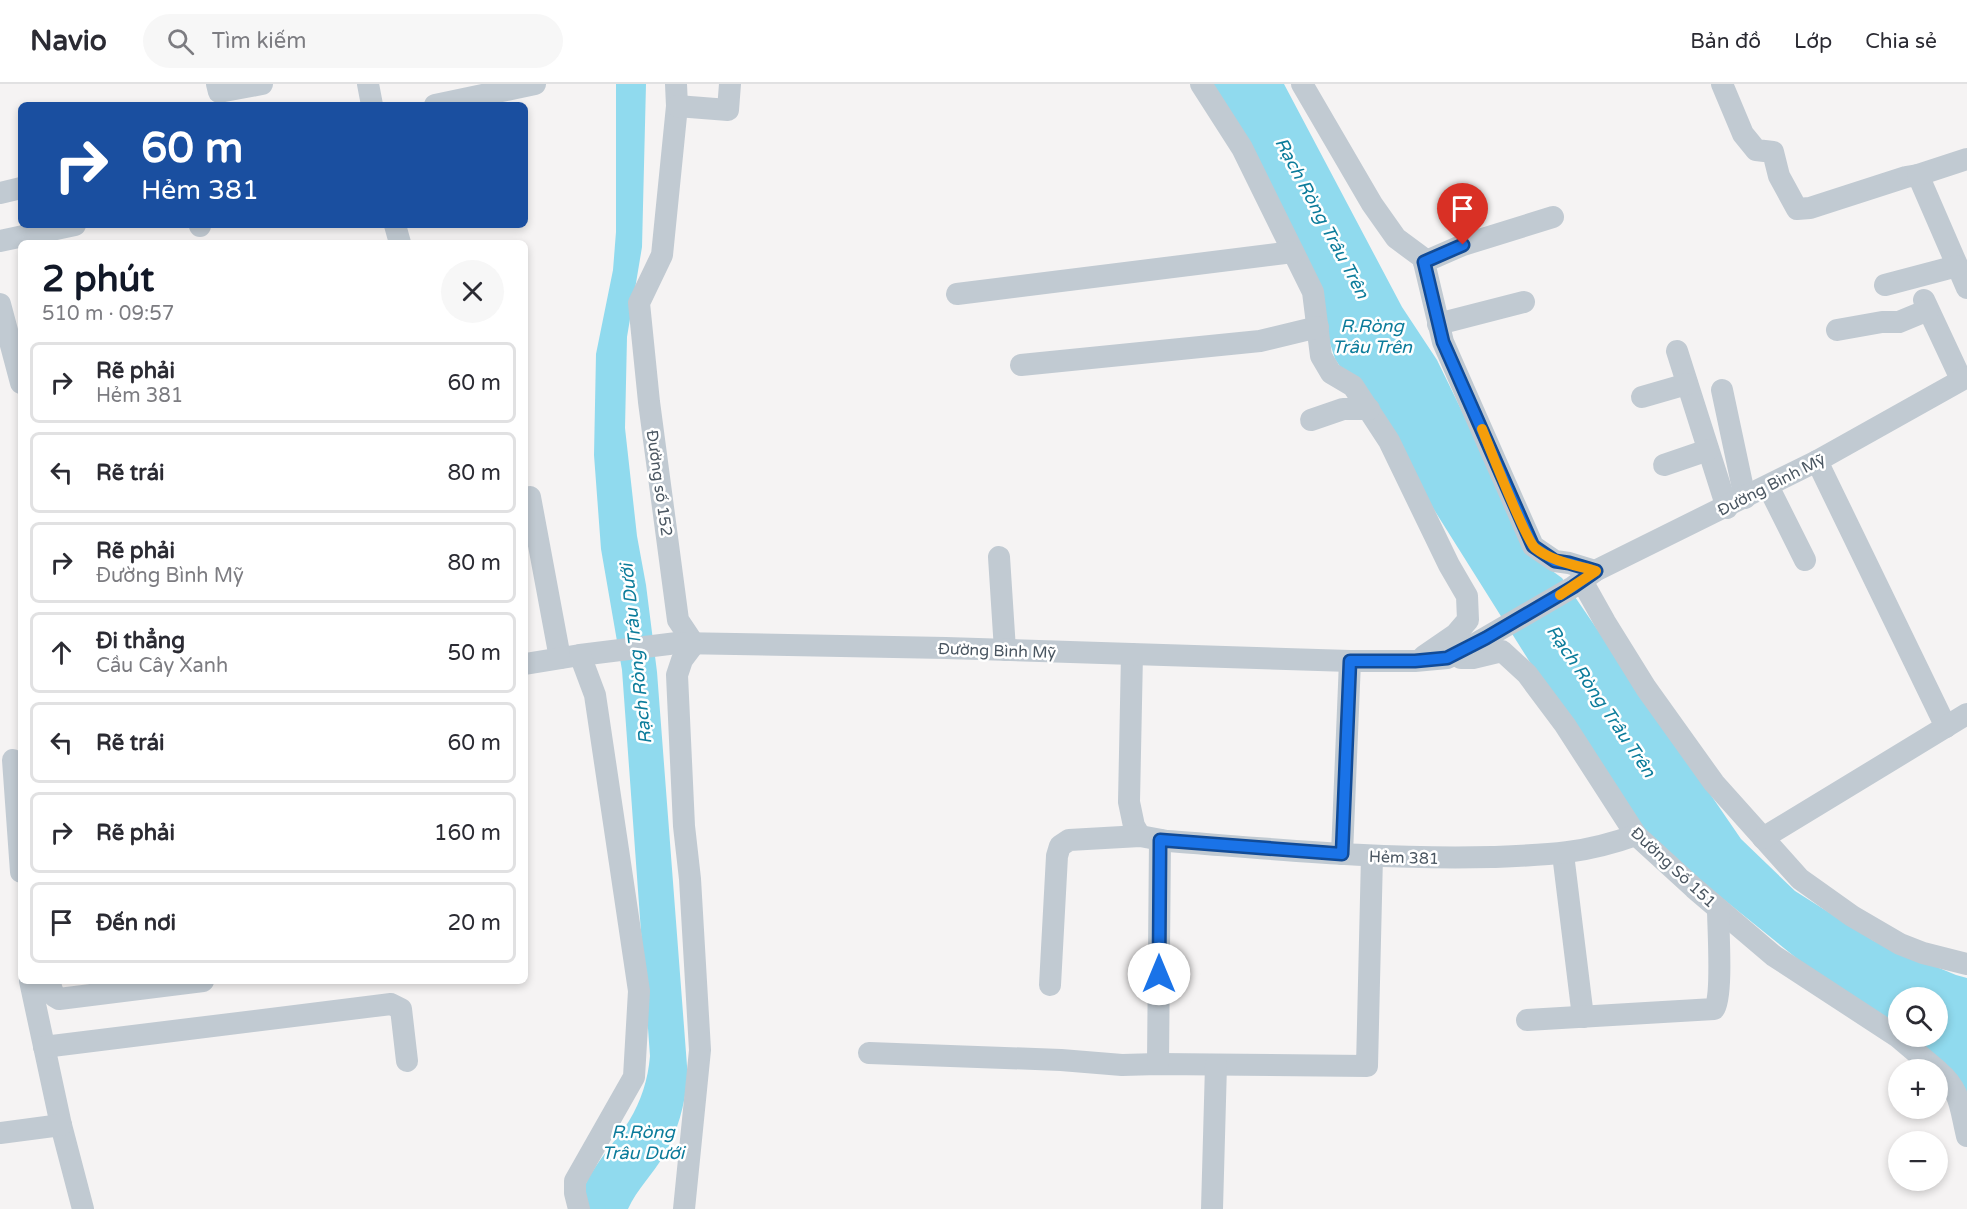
<!DOCTYPE html>
<html lang="vi">
<meta charset="utf-8">
<style>
:root{--surface:#fff;--page:#f7f7f7;--text:#2b2b33;--muted:#7c7c81;--line:#e1e1e2;--accent:#111827}
body{margin:0;font-family:"Varela Round",sans-serif;background:var(--page);color:var(--text);height:100vh;display:flex;flex-direction:column;font-size:22px;white-space:nowrap}
*{box-sizing:border-box;margin:0}
p{font-size:20px;color:var(--muted)}
.icon{flex:none;width:33px;height:33px;fill:none;stroke:currentColor;stroke-width:2;stroke-linecap:round;stroke-linejoin:round}
.map{position:relative;flex:1;overflow:hidden}
.side{position:absolute;left:18px;top:156px;width:510px;height:744px;display:flex;flex-direction:column;background:var(--surface);border-radius:9px;box-shadow:0 3px 9px #0003}
.side>*{flex:none}
.banner{position:absolute;left:18px;top:18px;width:510px;height:126px;border-radius:9px;box-shadow:0 3px 9px #0003;background:#1a4fa0;color:#fff;overflow:hidden}
.fabs{position:absolute;left:1888px;top:903px;display:grid;gap:12px}
.fabs a{display:grid;place-items:center;width:60px;height:60px;border-radius:50%;background:var(--surface);box-shadow:0 3px 9px #0003;font-size:30px}
.pin{position:absolute;display:grid;place-items:center;width:51px;height:51px;color:#fff;margin:-62px -26px;border-radius:50% 50% 50% 0;rotate:-45deg;box-shadow:0 0 6px #0007}
.pin .icon{rotate:45deg}
.me{position:absolute;width:66px;margin:-33px;rotate:0deg;stroke-linejoin:round;filter:drop-shadow(0 0 4px #0008)}
.turn{display:flex;align-items:center;gap:21px;height:126px;padding:0 24px;font-size:27px}
.turn .icon{width:78px;height:78px;stroke-width:2.5}
.turn b{display:block;font-size:42px;line-height:51px}
.round{display:grid;place-items:center;flex:none;width:63px;height:63px;border-radius:32px;background:var(--page)}
.summary{display:flex;align-items:center;justify-content:space-between;height:102px;padding:0 24px}
h1{font-size:36px;font-weight:800;line-height:45px;color:var(--accent)}
ul{padding:0;list-style:none}
li{display:flex;align-items:center;gap:18px;height:81px;margin:0 12px 9px;padding:0 12px;border:3px solid var(--line);border-radius:9px}
li div{flex:1}
li b{display:block;font-size:22px}
li em{font-style:normal}
header{display:flex;align-items:center;gap:36px;box-sizing:border-box;height:84px;padding:0 30px;background:var(--surface);border-bottom:2px solid var(--line)}
header strong{font-size:28px}
nav{display:flex;gap:33px;margin-inline-start:auto;font-size:21px}
.search{width:420px;height:54px;background:var(--page);display:flex;align-items:center;gap:15px;box-sizing:border-box;padding:0 21px;border-radius:33px;color:var(--muted);font-size:22px}
.map>svg:first-child{display:block}
.water{fill:#90daee}
.lines{fill:none;stroke-linecap:round;stroke-linejoin:round}
.minor{stroke:#c1cad2;stroke-width:22}
.route-casing{stroke:#114b97;stroke-width:15}
.route{stroke:#1a73e8;stroke-width:10}
.slow{stroke:#f59e0b;stroke-width:10}
.labels{text-anchor:middle;stroke-width:5;stroke-linejoin:round;paint-order:stroke}
.street-label{font-size:16px;fill:#4a5661;stroke:#fff}
.water-label{font-size:18px;font-style:italic;fill:#0c7c9b;stroke:#fff}
</style>
<header>
<strong>Navio</strong>
<div class="search"><svg class="icon" aria-label="search" viewBox="0 0 24 24"><circle cx="10" cy="10" r="6"/><path d="M15 15l6 6"/></svg>Tìm kiếm</div>
<nav><a>Bản đồ</a><a>Lớp</a><a>Chia sẻ</a></nav>
</header>
<div class="map">
<svg width="1967" height="1125" viewBox="0 0 1967 1125">
<rect width="100%" height="100%" fill="#f5f3f3"/>
<g class="water">
<path d="M616,0H646L642,163L627,253L625,344L637,452L646,501L657,588L688,995C684,1021 678,1048 664,1071C653,1090 637,1105 628,1125H586C585,1119 583,1112 584,1107C585,1091 619,1053 629,1037C641,1017 648,996 650,972L622,586L601,465L594,371L596,270L613,186L616,148Z"/>
<polygon points="1209,0 1284,0 1402,223 1437,276 1533,473 1562,494 1741,755 1795,807 1874,857 1956,891 1967,894 1967,1031 1904,953 1938,952 1938,914 1899,914 1899,949 1836,906 1645,752 1531,580 1411,389 1335,275 1328,253"/>
</g>
<g class="lines">
<g class="minor">
<polyline points="217,0 219,8 262,0"/>
<polyline points="368,0 372,21"/>
<polyline points="676,0 677,22 662,171 639,219 649,318 678,536 694,560 682,576 677,591 684,742 690,795 700,966 684,1125"/>
<polyline points="1201,0 1242,64 1313,208 1321,272 1331,289 1353,302 1389,357 1449,481 1467,512 1468,536 1456,550 1424,572"/>
<polyline points="1302,0 1372,120 1396,154 1423,174 1443,258 1533,462 1555,477 1569,479 1595,487"/>
<polyline points="1722,0 1743,50 1756,66 1773,68 1779,92 1797,125 1810,124 1906,93 1918,91 1967,204"/>
<polyline points="435,21 535,0"/>
<polyline points="677,22 728,26 730,0"/>
<polyline points="1918,91 1967,75"/>
<polyline points="0,109 21,104"/>
<polyline points="395,141 400,159"/>
<polyline points="200,142 200,141"/>
<polyline points="0,157 75,141"/>
<polyline points="1424,178 1463,161 1553,133"/>
<polyline points="1885,201 1957,182"/>
<polyline points="957,210 1293,168"/>
<polyline points="1924,216 1961,295"/>
<polyline points="0,220 21,299"/>
<polyline points="1438,240 1524,218"/>
<polyline points="1837,246 1882,238 1899,238 1928,226"/>
<polyline points="1677,267 1727,424"/>
<polyline points="1021,281 1260,257 1318,243"/>
<polyline points="1722,306 1745,414"/>
<polyline points="1642,313 1687,300"/>
<polyline points="1311,336 1343,325 1369,325"/>
<polyline points="1817,377 1946,643"/>
<polyline points="1664,381 1708,366"/>
<polyline points="1768,402 1805,476"/>
<polyline points="530,413 560,574"/>
<polyline points="999,473 1005,566"/>
<polyline points="1582,497 1605,538 1646,604 1714,699 1800,795 1852,832 1900,860 1923,869 1967,880"/>
<polyline points="1132,570 1129,718 1134,742 1140,752"/>
<polyline points="1461,574 1473,574 1502,567 1527,590 1565,641 1636,751 1694,804 1774,872 1898,953 1937,986"/>
<polyline points="525,580 580,571 677,559 946,564 1350,577 1415,577 1447,574 1468,564 1573,503 1595,487 1817,377 1967,293"/>
<polyline points="13,676 21,788"/>
<polyline points="1763,754 1967,630"/>
<polyline points="1342,770 1350,577"/>
<polyline points="1563,770 1583,933"/>
<polyline points="30,897 61,1041 83,1125"/>
<polyline points="49,897 54,912 59,915 203,897"/>
<path d="M1050,901L1057,772L1060,762L1069,756L1140,752L1167,757C1275,765 1384,776 1492,773C1547,771 1584,770 1636,751"/>
<path d="M1527,936L1714,925C1723,913 1718,843 1718,825"/>
<polyline points="44,963 391,920 401,925 407,977"/>
<polyline points="869,969 1061,976 1122,981 1158,980 1367,982 1372,772"/>
<polyline points="1158,980 1160,756"/>
<path d="M1938,987C1961,1006 1960,1024 1967,1052"/>
<polyline points="0,1049 61,1041"/>
<polyline points="579,1125 575,1109 575,1097 634,993 639,907 595,611 580,571"/>
<polyline points="1212,1125 1216,981"/>
</g>
</g>
<g class="lines">
<g class="route-casing">
<polyline id="route" points="1159,890 1160,756 1342,770 1350,577 1415,577 1447,574 1486,554 1573,503 1596,487 1569,479 1555,477 1533,462 1443,258 1424,178 1463,161"/>
</g>
<use href="#route" class="route"/>
<path class="slow" d="M1482,345C1490,364 1525,455 1535,464C1553,478 1575,481 1596,487L1560,511"/>
</g>
<g class="labels">
<g class="street-label">
<text transform="translate(660 399) rotate(82)" y="6">Đường số 152</text>
<text transform="translate(1771 400) rotate(-27)" y="6">Đường Bình Mỹ</text>
<text transform="translate(997 566) rotate(2)" y="6">Đường Bình Mỹ</text>
<text transform="translate(1404 773) rotate(2)" y="6">Hẻm 381</text>
<text transform="translate(1674 783) rotate(43)" y="6">Đường Số 151</text>
</g>
<g class="water-label">
<text transform="translate(1322 134) rotate(62)" y="6">Rạch Ròng Trâu Trên</text>
<text x="1372" y="248">R.Ròng<tspan x="1372" dy="21">Trâu Trên</tspan></text>
<text transform="translate(636 570) rotate(-96)" y="6">Rạch Ròng Trâu Dưới</text>
<text transform="translate(1601 617) rotate(56)" y="6">Rạch Ròng Trâu Trên</text>
<text x="643" y="1054">R.Ròng<tspan x="643" dy="21">Trâu Dưới</tspan></text>
</g>
</g>
</svg>
<div class="fabs">
<a><svg class="icon" aria-label="search" viewBox="0 0 24 24"><circle cx="10" cy="10" r="6"/><path d="M15 15l6 6"/></svg></a>
<a>+</a>
<a>−</a>
</div>
<div class="pin" style="left:1463px;top:161px;background:#d93025"><svg class="icon" aria-label="arrive" viewBox="0 0 24 24"><path d="M6 21V4h12l-3 4 3 4H6"/></svg></div>
<svg class="me" style="left:1159px;top:890px" viewBox="-20 -20 40 40"><circle r="19" fill="#fff"/><path d="M0-13L10 11 0 6-10 11z" fill="#1a73e8"/></svg>
<div class="banner">
<div class="turn"><svg class="icon" aria-label="right" viewBox="0 0 24 24"><path d="M7 20v-9h11M14 6l5 5-5 5"/></svg><div><b>60 m</b>Hẻm 381</div></div>
</div>
<section class="side">
<div class="summary"><div><h1>2 phút</h1><p>510 m · 09:57</p></div><a class="round"><svg class="icon" aria-label="close" viewBox="0 0 24 24"><path d="M6 6l12 12M18 6L6 18"/></svg></a></div>
<ul>
<li><svg class="icon" aria-label="right" viewBox="0 0 24 24"><path d="M7 20v-9h11M14 6l5 5-5 5"/></svg><div><b>Rẽ phải</b><p>Hẻm 381</p></div><em>60 m</em></li>
<li><svg class="icon" aria-label="left" viewBox="0 0 24 24"><path d="M17 20v-9H6M10 6l-5 5 5 5"/></svg><div><b>Rẽ trái</b></div><em>80 m</em></li>
<li><svg class="icon" aria-label="right" viewBox="0 0 24 24"><path d="M7 20v-9h11M14 6l5 5-5 5"/></svg><div><b>Rẽ phải</b><p>Đường Bình Mỹ</p></div><em>80 m</em></li>
<li><svg class="icon" aria-label="ahead" viewBox="0 0 24 24"><path d="M12 20V5M6 11l6-6 6 6"/></svg><div><b>Đi thẳng</b><p>Cầu Cây Xanh</p></div><em>50 m</em></li>
<li><svg class="icon" aria-label="left" viewBox="0 0 24 24"><path d="M17 20v-9H6M10 6l-5 5 5 5"/></svg><div><b>Rẽ trái</b></div><em>60 m</em></li>
<li><svg class="icon" aria-label="right" viewBox="0 0 24 24"><path d="M7 20v-9h11M14 6l5 5-5 5"/></svg><div><b>Rẽ phải</b></div><em>160 m</em></li>
<li><svg class="icon" aria-label="arrive" viewBox="0 0 24 24"><path d="M6 21V4h12l-3 4 3 4H6"/></svg><div><b>Đến nơi</b></div><em>20 m</em></li>
</ul>
</section>
</div>
